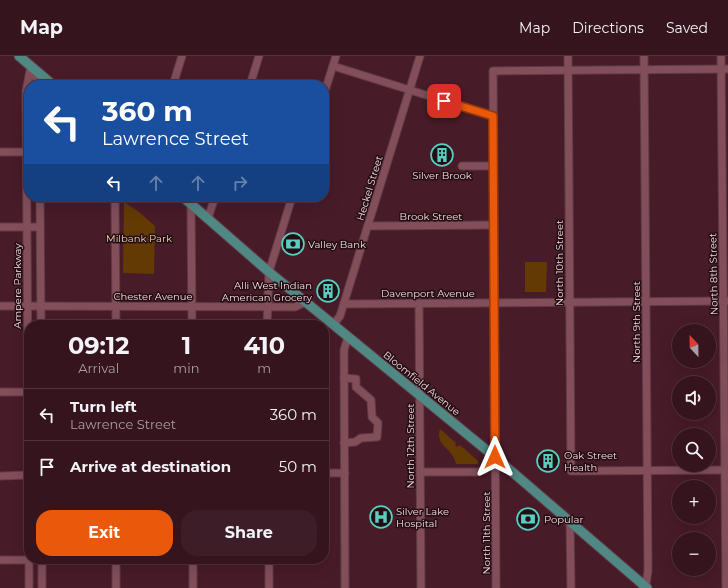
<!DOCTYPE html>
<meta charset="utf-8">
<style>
:root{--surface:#36141e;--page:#3d1d27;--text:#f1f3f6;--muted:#aa9ea4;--line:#50333c;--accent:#ea580c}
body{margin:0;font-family:Montserrat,sans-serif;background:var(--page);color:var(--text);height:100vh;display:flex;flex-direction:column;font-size:15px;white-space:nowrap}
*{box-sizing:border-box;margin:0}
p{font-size:13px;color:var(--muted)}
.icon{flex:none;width:22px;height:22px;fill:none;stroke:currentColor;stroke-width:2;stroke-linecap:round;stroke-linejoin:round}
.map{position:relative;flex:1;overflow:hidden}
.panel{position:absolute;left:24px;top:264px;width:305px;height:244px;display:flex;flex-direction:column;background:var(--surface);border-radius:16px;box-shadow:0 4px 16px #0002,0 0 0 1px var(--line)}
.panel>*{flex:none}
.guide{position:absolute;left:24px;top:24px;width:305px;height:122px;border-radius:16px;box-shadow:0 4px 16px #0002,0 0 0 1px var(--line);background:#1a4fa0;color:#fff;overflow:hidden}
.needle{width:26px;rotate:338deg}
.controls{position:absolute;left:672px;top:268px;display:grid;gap:8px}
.controls a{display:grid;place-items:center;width:44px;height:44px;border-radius:50%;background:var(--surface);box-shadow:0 4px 16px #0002,0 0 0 1px var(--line);font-size:20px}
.pin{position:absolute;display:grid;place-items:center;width:34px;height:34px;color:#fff;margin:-17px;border-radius:8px;box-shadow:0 2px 6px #0006}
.me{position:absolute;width:44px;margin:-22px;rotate:0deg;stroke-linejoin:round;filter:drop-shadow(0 0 3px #0008)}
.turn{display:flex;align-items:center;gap:14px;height:84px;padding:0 12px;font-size:18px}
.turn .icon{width:52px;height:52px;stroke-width:2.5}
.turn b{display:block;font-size:28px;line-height:34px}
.lanes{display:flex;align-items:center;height:38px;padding:0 12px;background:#0003;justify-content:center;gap:20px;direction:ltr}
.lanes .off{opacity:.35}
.eta{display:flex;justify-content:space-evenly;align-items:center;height:68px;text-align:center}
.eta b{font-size:24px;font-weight:700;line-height:28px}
.action{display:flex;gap:8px;margin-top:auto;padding:8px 12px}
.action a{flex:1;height:46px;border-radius:16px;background:var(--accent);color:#fff;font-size:16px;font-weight:700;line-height:46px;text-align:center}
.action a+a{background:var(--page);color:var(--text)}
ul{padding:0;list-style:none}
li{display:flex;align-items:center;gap:12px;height:52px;padding:0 12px;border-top:1px solid var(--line)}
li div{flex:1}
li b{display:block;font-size:15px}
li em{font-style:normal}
header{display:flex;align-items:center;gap:24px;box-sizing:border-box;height:56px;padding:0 20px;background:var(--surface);border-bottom:1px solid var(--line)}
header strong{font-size:19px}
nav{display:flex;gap:22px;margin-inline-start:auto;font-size:14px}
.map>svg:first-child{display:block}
.green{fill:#643a04}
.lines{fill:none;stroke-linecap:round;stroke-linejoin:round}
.minor-casing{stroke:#613b47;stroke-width:9}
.major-casing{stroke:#613b47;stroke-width:11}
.minor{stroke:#814e5a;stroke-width:7}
.major{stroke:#508884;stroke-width:9}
.route-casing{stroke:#983908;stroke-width:10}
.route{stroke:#ea580c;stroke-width:7}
.labels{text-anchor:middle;stroke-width:3;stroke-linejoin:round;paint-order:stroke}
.poi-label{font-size:10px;fill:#f9dae0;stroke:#220e13;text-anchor:start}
.street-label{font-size:10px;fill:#f9dae0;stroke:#220e13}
.park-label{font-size:10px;fill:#f4d3b4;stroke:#220e13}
</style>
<header>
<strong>Map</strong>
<nav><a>Map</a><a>Directions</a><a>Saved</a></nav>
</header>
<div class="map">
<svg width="728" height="532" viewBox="0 0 728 532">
<rect width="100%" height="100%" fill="#481b28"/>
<g class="green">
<polygon points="124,146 139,156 155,170 154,218 123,217"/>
<polygon points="525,206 547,206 546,236 525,236"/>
<path d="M440,373L456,387L455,389L457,391L460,389L478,405V408H456C453,391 435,391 440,373Z"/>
</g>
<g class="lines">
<g class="minor-casing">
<g id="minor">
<polyline points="568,0 571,415 728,414"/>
<polyline points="721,0 726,532"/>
<polyline points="333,10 493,60"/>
<polyline points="32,12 38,29"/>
<polyline points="173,29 182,0"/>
<polyline points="250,29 259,0"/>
<polyline points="324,38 336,0"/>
<polyline points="0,96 29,96"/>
<polyline points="462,110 493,110"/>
<polyline points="40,141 41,269"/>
<polyline points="115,141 116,269"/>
<polyline points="191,148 192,269"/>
<polyline points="208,162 215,141"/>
<polyline points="368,170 494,169"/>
<polyline points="0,171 40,171"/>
<polyline points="419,247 421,532"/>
<polyline points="344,248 727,245"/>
<polyline points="0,250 295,251 305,246"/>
<polyline points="267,269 269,216 292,141"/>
<polyline points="333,269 340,260 420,0"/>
<polyline points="344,322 356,323 356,331 371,344 372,361 378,367 377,381 361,382 355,386 344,387"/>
<polyline points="0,336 28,336"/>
<polyline points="420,416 477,416 484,414 495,401"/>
<polyline points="324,417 345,417"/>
<polyline points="0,420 29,419"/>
<polyline points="570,466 571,532"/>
<polyline points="29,471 26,35 31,10"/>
<polyline points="29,503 29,532"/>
<polyline points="42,503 42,532"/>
<polyline points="116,503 116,532"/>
<polyline points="193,503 193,532"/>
<polyline points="269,503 269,532"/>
<polyline points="0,504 29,504"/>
<polyline points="345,532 344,294 348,281"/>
<polyline points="496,532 493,15 728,13"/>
<polyline points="643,532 646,528 648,515 644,0"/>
</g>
</g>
<g class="major-casing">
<g id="major">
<polyline points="19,0 53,29"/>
<polyline points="183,141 269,216 495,401 647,532"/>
</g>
</g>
<use href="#minor" class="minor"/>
<use href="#major" class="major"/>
</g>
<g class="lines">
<g class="route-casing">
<polyline id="route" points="444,45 493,60 495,401"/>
</g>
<use href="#route" class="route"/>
</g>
<defs>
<g id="building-ring" transform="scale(1.15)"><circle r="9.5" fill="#220e13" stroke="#58cec0" stroke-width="1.5"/><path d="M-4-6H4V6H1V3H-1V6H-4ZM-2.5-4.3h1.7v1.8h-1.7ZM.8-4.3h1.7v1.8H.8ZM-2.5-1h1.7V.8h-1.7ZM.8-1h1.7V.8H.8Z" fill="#58cec0"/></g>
<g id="bank-ring" transform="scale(1.15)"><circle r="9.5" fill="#220e13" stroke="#58cec0" stroke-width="1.5"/><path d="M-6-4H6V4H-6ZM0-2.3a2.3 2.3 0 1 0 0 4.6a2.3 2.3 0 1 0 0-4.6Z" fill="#58cec0"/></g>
<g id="hospital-ring" transform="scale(1.15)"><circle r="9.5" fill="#220e13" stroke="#58cec0" stroke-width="1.5"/><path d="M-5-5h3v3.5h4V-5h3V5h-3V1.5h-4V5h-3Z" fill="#58cec0"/></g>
</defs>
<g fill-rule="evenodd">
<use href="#building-ring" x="442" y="99"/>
<use href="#bank-ring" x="293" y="188"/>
<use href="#building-ring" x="328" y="235"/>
<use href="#building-ring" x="548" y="405"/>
<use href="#hospital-ring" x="381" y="461"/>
<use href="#bank-ring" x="528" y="463"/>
</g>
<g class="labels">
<g class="poi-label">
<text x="442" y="123" text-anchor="middle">Silver Brook</text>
<text x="308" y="192">Valley Bank</text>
<text x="312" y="233" text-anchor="end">Alli West Indian<tspan x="312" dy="12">American Grocery</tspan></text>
<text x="564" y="403">Oak Street<tspan x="564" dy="12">Health</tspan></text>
<text x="396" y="459">Silver Lake<tspan x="396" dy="12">Hospital</tspan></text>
<text x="544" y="467">Popular</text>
</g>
<g class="street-label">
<text transform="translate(369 132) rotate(-73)" y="4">Heckel Street</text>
<text x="431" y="164">Brook Street</text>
<text transform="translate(559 207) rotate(-90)" y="4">North 10th Street</text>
<text transform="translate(713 218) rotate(-91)" y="4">North 8th Street</text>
<text transform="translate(17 230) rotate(-90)" y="4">Ampere Parkway</text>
<text x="428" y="241">Davenport Avenue</text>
<text x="153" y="244">Chester Avenue</text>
<text transform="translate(636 266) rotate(-90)" y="4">North 9th Street</text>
<text transform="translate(422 327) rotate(39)" y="4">Bloomfield Avenue</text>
<text transform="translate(410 390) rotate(-90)" y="4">North 12th Street</text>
<text transform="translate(486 477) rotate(-90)" y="4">North 11th Street</text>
</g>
<g class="park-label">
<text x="139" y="186">Milbank Park</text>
</g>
</g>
</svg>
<div class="controls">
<a><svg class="needle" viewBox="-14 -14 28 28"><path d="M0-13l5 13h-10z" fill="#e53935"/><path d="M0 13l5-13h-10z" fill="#aa9ea4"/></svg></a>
<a><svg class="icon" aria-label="sound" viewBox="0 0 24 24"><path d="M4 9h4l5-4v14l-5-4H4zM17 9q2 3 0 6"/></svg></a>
<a><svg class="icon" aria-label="search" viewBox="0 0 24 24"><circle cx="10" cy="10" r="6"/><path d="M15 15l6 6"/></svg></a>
<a>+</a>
<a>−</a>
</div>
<div class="pin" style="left:444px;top:45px;background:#d93025"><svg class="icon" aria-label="arrive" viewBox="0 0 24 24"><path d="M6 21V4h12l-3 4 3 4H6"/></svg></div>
<svg class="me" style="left:495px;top:401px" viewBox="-20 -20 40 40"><path d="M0-17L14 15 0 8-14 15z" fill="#ea580c" stroke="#fff" stroke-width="4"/></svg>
<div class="guide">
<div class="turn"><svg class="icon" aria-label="left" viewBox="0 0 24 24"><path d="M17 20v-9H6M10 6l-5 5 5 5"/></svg><div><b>360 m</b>Lawrence Street</div></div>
<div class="lanes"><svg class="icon" aria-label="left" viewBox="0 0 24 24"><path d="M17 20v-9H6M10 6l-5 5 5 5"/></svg><svg class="icon off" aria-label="ahead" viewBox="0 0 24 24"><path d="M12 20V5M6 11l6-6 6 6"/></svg><svg class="icon off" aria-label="ahead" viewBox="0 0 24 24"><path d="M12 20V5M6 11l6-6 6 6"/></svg><svg class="icon off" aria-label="right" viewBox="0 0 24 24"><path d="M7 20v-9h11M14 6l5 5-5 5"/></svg></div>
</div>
<section class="panel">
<div class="eta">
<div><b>09:12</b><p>Arrival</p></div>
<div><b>1</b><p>min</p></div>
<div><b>410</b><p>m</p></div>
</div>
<ul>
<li><svg class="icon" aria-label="left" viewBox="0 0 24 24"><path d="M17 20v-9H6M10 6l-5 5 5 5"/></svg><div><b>Turn left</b><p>Lawrence Street</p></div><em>360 m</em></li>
<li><svg class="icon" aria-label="arrive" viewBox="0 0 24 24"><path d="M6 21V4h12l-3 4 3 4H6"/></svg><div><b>Arrive at destination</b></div><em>50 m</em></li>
</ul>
<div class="action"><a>Exit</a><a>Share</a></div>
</section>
</div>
